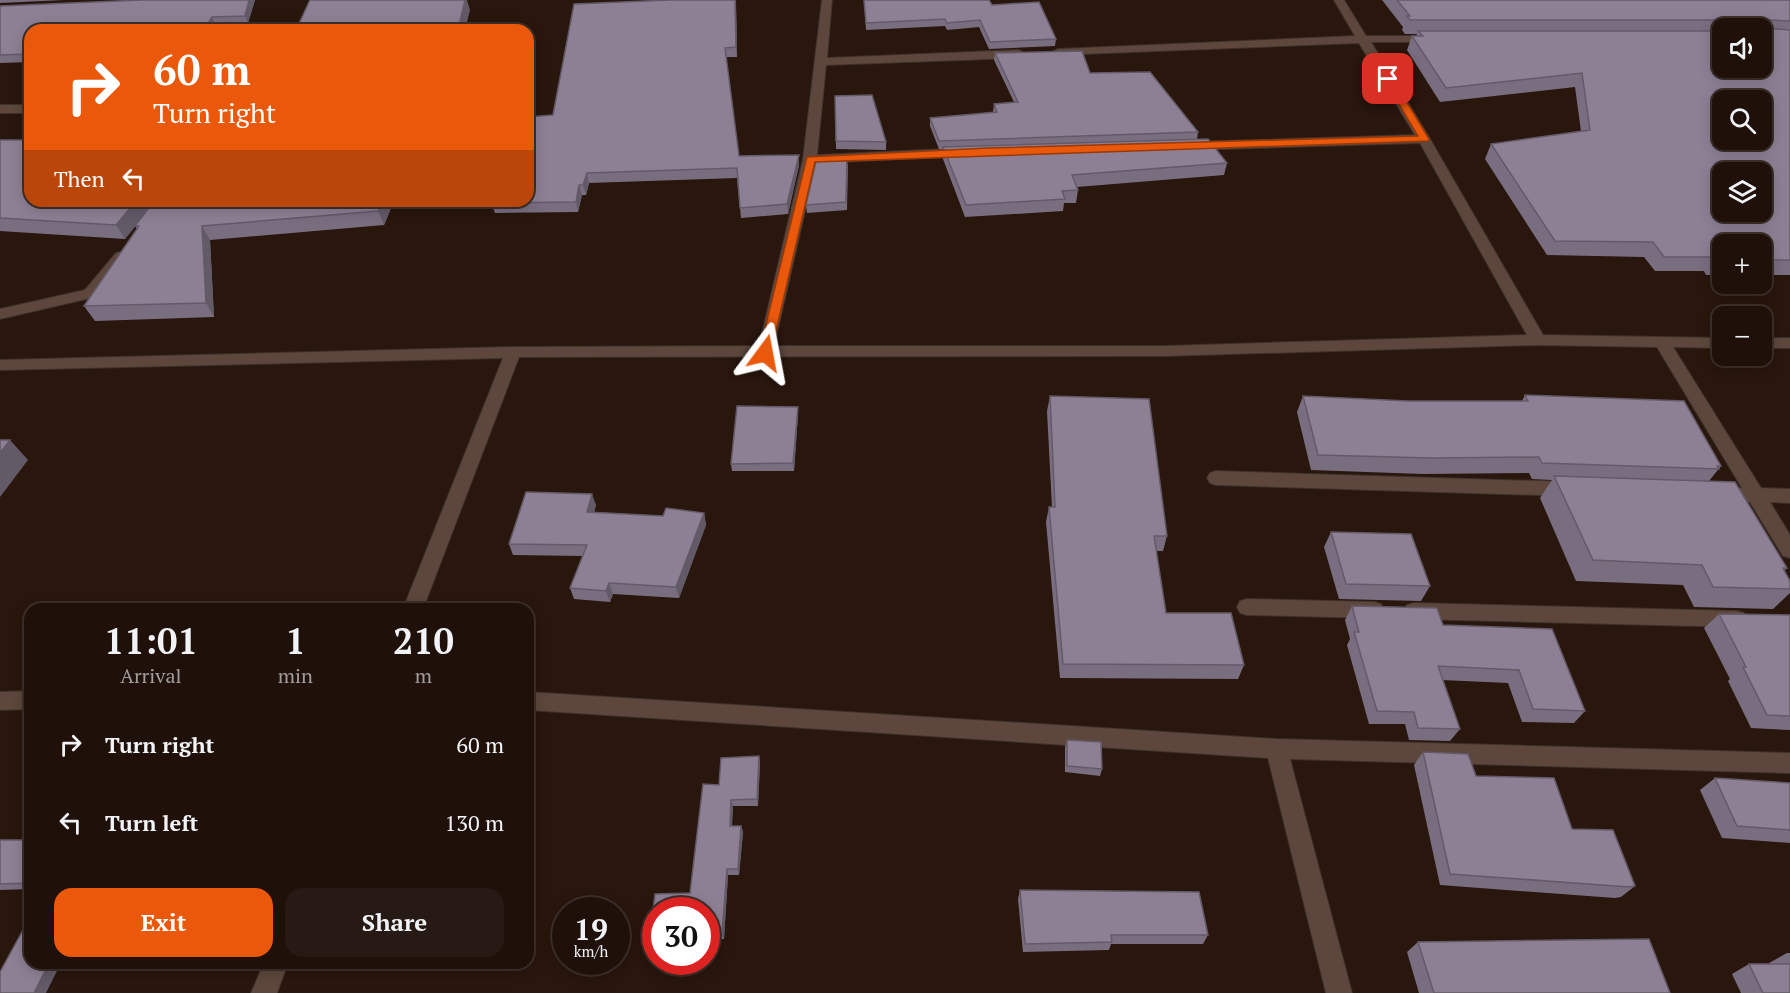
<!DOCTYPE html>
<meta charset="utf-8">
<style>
:root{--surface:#1f100a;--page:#271913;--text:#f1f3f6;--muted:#a19d9c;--line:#3c302b;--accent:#ea580c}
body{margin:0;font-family:"PT Serif",serif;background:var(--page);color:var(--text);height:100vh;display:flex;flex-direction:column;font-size:22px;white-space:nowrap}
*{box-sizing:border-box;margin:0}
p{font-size:20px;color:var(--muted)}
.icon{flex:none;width:33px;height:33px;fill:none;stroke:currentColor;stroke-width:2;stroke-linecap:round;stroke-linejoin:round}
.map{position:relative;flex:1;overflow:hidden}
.side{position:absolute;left:24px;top:603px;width:510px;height:366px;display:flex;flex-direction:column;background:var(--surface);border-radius:18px;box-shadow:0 3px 15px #0003,0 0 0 2px var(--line)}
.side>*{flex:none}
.top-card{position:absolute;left:24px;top:24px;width:510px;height:183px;border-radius:18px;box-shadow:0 3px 15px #0003,0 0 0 2px var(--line);background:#ea580c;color:#fff;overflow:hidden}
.tools{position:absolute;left:1712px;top:18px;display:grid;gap:12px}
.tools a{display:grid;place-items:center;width:60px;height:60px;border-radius:12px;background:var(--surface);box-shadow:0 3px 15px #0003,0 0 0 2px var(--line);font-size:30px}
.speed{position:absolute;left:552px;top:897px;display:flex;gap:12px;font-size:30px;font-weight:700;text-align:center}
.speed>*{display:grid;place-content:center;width:78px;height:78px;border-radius:50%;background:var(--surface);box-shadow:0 3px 15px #0003,0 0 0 2px var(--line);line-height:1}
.speed small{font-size:15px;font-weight:400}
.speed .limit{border:9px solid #d22;background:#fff;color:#111}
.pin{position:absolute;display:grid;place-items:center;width:51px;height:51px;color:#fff;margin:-26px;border-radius:12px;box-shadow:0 3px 9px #0006}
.me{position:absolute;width:66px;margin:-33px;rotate:13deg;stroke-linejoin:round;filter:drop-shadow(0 0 4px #0008)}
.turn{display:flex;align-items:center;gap:21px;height:126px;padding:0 30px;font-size:27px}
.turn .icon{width:78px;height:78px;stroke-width:2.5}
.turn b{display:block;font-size:42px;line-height:51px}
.then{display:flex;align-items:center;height:57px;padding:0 30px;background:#0003;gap:12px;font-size:22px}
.eta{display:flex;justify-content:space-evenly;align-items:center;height:102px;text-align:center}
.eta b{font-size:36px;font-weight:700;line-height:42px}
.primary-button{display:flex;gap:12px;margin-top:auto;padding:12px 30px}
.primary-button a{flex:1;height:69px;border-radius:18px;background:var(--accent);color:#fff;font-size:24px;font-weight:700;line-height:69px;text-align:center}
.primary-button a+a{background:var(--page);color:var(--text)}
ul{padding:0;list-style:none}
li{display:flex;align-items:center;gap:18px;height:78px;padding:0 30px}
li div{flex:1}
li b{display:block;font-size:22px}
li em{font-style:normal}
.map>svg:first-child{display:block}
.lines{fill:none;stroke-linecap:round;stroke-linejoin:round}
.street-casing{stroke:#3e302c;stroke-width:2}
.street{fill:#5d473c;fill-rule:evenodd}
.wall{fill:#796e80;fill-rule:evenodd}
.shaded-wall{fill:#635a68}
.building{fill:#8d8095;stroke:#635a68;stroke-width:1.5;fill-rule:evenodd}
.route{fill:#ea580c;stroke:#983908;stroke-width:1.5}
</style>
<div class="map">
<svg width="1790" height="993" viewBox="0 0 1790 993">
<rect width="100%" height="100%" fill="#29160d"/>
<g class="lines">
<g class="street-casing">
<g id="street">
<polygon points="822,0 832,0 827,58 1019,50 1025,54 1019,58 826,65 817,155 967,148 974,152 967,156 816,163 774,346 1164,346 1527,335 1420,143 1189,150 1183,146 1189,142 1415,135 1359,43 1058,55 1052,52 1058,49 1355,36 1334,0 1344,0 1366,36 1435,36 1441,39 1435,42 1371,42 1430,139 1543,335 1722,338 1722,348 1673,347 1761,488 1790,489 1790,503 1770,502 1790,535 1790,558 1783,556 1750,502 1714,499 1711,494 1714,489 1742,488 1657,347 1538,345 1164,356 519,357 423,609 403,609 503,358 0,370 0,360 513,347 759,346 803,159"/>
<rect x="0" y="105" width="30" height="8"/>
<polygon points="121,252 128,256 95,297 0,319 0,309 85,290 116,253"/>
<rect x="1761" y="338" width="29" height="10"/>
<polygon points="1216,471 1569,482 1575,484 1578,489 1575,494 1569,496 1216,485 1210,483 1207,478 1210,473"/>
<polygon points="1247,599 1374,602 1381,604 1384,610 1381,616 1374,618 1247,615 1240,613 1237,607 1240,601"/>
<polygon points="1414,603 1737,611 1744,613 1747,619 1744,625 1737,627 1414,619 1407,617 1404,611 1407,605"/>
<polygon points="30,691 30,709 0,710 0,692"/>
<polygon points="528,692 1277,739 1790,753 1790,773 1290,759 1352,993 1326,993 1268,758 528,710"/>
<polygon points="264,963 288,963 277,993 251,993"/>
</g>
</g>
<use href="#street" class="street"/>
</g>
<g class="wall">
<polygon points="0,0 63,0 0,3"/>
<polygon points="142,0 255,0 248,23 30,30 30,62 0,63 0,6"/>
<polygon points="736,0 737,57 726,57 739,156 799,165 788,214 741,218 737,178 589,183 586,195 582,195 578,212 495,213 491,203"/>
<polygon points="864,0 992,5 1056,39 1055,46 989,49 979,27 947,30 945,26 866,30"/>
<path d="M1382,0H1790V275H1761V244H1722V275H1706L1704,271H1655L1644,257L1547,255L1485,159L1491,144L1581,131L1575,87L1440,102L1407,50L1412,36H1416L1417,34H1405L1402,30L1403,27ZM1722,28H1761L1722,68Z"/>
<polygon points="995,53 1090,73 1198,132 1197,139 1227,163 1224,175 1077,187 1078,190 1076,203 1064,203 1063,211 965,217 943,159 943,149 939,149 930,126 930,118 993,112 994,104 1014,102 994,60"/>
<polygon points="835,96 886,142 886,150 836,149"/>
<polygon points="0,140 30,201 394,201 384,225 210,240 214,317 95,321 84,306 137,229 135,226 125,239 0,231"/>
<polygon points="848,164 847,210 807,213 806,205"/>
<polygon points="1525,395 1721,466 1709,481 1787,568 1784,571 1790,581 1790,593 1773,609 1694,607 1683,585 1576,581 1540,498 1552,480 1532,479 1529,473 1422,474 1311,470 1297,412 1303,396 1408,401 1522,401"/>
<polygon points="1050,396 1167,536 1163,551 1156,551 1166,613 1244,665 1238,679 1060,678 1046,522 1049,507 1052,507 1047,411"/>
<polygon points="798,415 794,471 732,471 731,464"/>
<polygon points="596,505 594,512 663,516 704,513 706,525 679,598 613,594 610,602 574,599 570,588 583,556 513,555 509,544"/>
<polygon points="1331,532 1430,586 1421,601 1339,599 1324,547"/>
<polygon points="1352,606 1443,625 1585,711 1574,723 1522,722 1508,683 1442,680 1460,729 1450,741 1409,740 1405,724 1369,724 1347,645 1350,639 1345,620"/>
<polygon points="1719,614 1790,615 1790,730 1751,728 1728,681 1730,679 1704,628"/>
<polygon points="1067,740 1102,769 1100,776 1065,772 1065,747"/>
<polygon points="1423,752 1476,776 1572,829 1635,886 1621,897 1615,898 1440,885 1414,765"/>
<polygon points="759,756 760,763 758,806 733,806 732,826 741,826 743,832 739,875 728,875 724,939 708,940 707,955 706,910 656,910 656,942 653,942 650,936 655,894 690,893 703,784 719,785 721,758"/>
<polygon points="1715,778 1790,783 1790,843 1722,838 1700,790"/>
<polygon points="0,840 30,840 30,889 0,890"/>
<polygon points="1020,890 1208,935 1203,944 1111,944 1109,950 1023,952 1018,899"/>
<polygon points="1418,942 1670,993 1419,993 1407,952"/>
<polygon points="1787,953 1790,953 1790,993 1741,993 1732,974 1749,964 1770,964 1769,963"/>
</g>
<g class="shaded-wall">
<polygon points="249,0 255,0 248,23 245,16"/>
<polygon points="465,0 467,0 470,10 465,30 458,30"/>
<polygon points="735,0 736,6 737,57 736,47"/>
<polygon points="212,17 215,24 212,30 204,30"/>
<polygon points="799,155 799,165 788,214 787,204"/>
<polygon points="587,173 589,183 586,195 583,185"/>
<polygon points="579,185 582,195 578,212 576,202"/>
<polygon points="136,201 156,201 125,239 116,225"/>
<polygon points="382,201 394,201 384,225 378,211"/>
<polygon points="202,226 210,240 214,317 206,303"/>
<polygon points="798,407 798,415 794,471 793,463"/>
<polygon points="10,440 28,460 0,497 0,453"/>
<polygon points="592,494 596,505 591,523 587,512"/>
<polygon points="704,513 706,525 679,598 676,587"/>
<polygon points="609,583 613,594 610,602 606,591"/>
<polygon points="759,756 760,763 758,806 757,799"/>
<polygon points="731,800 733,806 731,832 730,826"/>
<polygon points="741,826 743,832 739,875 738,869"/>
<polygon points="727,869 728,875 724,939 722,934"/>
<polygon points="706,937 708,940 707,955 706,955"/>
<polygon points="49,963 61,963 46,993 34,993"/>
</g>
<g class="building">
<polygon points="142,0 249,0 245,16 212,17 204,30 30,30 30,54 0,55 0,6"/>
<polygon points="310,0 465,0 458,30 296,30"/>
<polygon points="670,0 735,0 736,47 725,48 739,156 799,155 787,204 740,208 737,168 587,173 583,185 579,185 576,202 491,203 492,201 528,201 528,117 553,115 574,4"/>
<polygon points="864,0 989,0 992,5 1039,2 1056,39 990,42 980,20 947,23 945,19 866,23"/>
<path d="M1397,0H1790V21L1769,20L1767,28L1790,30V260H1761V244H1722V260H1717L1714,257H1664L1653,242L1555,241L1491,144L1590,130L1582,73L1446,88L1412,36H1423L1418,31H1722V68H1761V28H1731L1732,22L1730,20H1410L1407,16H1410ZM1722,100H1761V140H1722ZM1722,172H1761V212H1722Z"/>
<polygon points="1082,51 1090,73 1150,72 1198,132 939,141 930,118 997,112 994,104 1018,102 995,53"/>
<polygon points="872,95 886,142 836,141 835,96"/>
<polygon points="1208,139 1227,163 1072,175 1078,190 1062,191 1065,199 966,205 943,147"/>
<polygon points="0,140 30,140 30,201 136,201 116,225 0,218"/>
<polygon points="847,156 846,202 806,205 817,157"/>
<polygon points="154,201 382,201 378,211 202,226 206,303 84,306 139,226 135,226"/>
<polygon points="1525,395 1684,401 1721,466 1717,466 1719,469 1542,463 1539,457 1431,458 1318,455 1303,396 1408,401 1528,401"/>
<polygon points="1050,396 1149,399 1167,536 1154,536 1166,613 1231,613 1244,665 1063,664 1049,507 1055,507"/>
<polygon points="737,406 798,407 793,463 731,464"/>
<polygon points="0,440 10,440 0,453"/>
<polygon points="1554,476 1735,482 1787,568 1783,568 1790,581 1790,589 1713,587 1702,565 1593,560"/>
<polygon points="526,492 592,494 587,512 663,516 666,508 704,513 676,587 609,583 606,591 570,588 587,545 509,544"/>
<polygon points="1331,532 1411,534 1430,586 1346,584"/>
<polygon points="1352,606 1437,608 1443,625 1552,629 1585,711 1533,709 1519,670 1438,666 1460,729 1418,728 1414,712 1377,711 1354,632 1359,632"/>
<polygon points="1719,614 1790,615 1790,716 1767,715 1743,667 1746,667"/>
<polygon points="1067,740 1101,742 1102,769 1067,766"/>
<polygon points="1423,752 1468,754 1476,776 1554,778 1572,829 1613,830 1635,886 1629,887 1450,874"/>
<polygon points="759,756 757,799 731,800 730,826 741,826 738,869 727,869 722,934 706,935 706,910 656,910 656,936 650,936 655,894 690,893 703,784 719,785 721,758"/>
<polygon points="1715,778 1790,783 1790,830 1737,826"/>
<polygon points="0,840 30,840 30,883 0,884"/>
<polygon points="1020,890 1199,892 1208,935 1111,935 1112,942 1025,944"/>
<polygon points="30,917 30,963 49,963 34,993 0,993 0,972"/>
<polygon points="1649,939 1670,993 1434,993 1418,942"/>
<polygon points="1749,964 1790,964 1790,993 1763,993"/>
</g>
<polygon class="route" points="1388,76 1393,79 1429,139 1428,141 815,162 771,353 765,357 759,353 807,157 989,148 1418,136 1384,79"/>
</svg>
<div class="tools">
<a><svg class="icon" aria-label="sound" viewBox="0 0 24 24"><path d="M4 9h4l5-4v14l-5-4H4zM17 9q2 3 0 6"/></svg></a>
<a><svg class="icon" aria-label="search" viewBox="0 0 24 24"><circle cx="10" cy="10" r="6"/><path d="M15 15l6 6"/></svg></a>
<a><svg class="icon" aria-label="layers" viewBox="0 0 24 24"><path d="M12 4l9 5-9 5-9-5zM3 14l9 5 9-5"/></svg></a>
<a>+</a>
<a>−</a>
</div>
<div class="speed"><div>19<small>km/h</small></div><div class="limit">30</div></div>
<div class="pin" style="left:1388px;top:79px;background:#d93025"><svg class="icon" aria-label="arrive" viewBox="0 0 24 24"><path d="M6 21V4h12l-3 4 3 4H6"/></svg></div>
<svg class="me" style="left:765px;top:353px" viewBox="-20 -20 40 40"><path d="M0-17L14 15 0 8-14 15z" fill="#ea580c" stroke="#fff" stroke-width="4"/></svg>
<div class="top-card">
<div class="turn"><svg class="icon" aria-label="right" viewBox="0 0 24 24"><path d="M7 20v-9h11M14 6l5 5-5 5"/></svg><div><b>60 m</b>Turn right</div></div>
<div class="then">Then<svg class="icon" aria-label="left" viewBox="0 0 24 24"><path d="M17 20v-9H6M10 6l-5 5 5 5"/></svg></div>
</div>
<section class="side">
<div class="eta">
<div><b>11:01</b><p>Arrival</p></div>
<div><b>1</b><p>min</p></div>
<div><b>210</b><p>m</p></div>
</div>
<ul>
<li><svg class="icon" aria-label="right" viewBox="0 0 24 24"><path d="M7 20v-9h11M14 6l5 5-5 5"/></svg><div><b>Turn right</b></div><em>60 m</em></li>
<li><svg class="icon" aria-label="left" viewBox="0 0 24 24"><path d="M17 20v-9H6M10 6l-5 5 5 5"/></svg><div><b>Turn left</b></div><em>130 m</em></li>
</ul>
<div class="primary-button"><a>Exit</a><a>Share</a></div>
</section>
</div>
